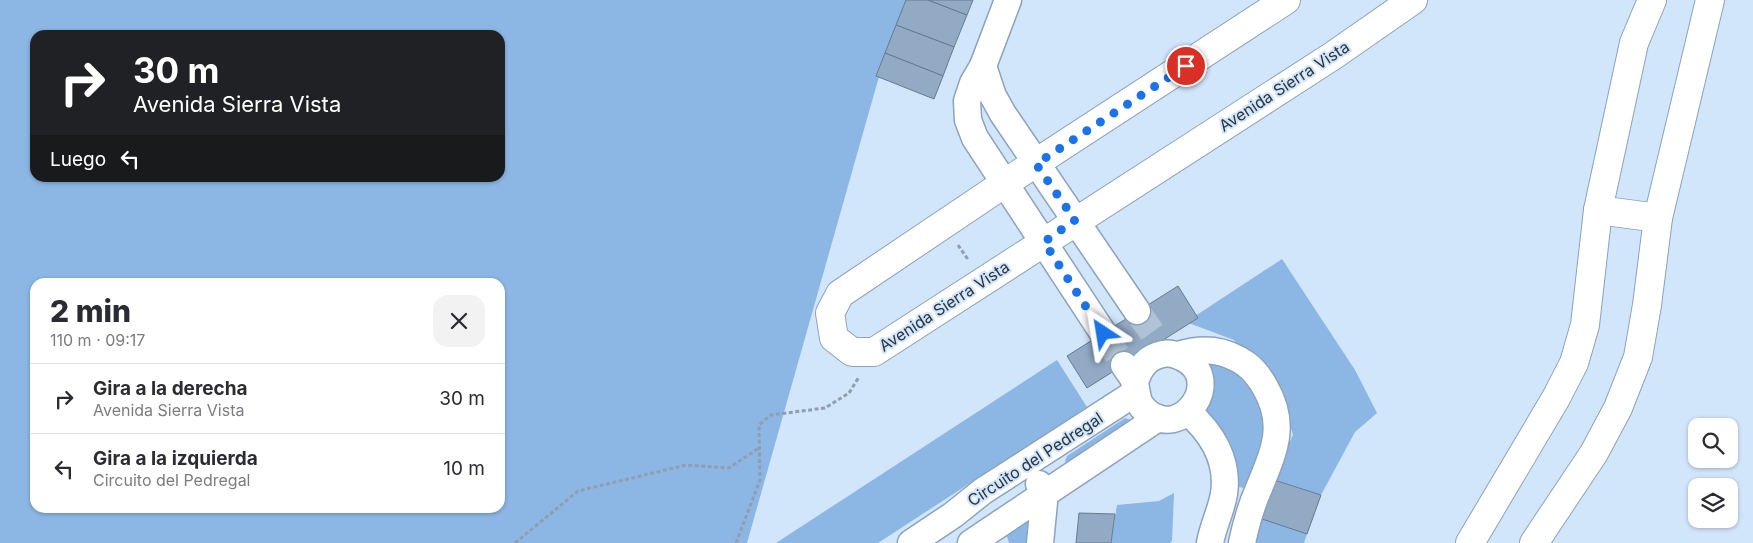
<!DOCTYPE html>
<html lang="es">
<meta charset="utf-8">
<style>
:root{--surface:#fff;--page:#f2f2f3;--text:#2b2b33;--muted:#7c7c81;--line:#e1e1e2}
body{margin:0;font-family:Inter,sans-serif;background:var(--page);color:var(--text);height:100vh;display:flex;flex-direction:column;font-size:19px;white-space:nowrap}
*{box-sizing:border-box;margin:0}
p{font-size:16px;color:var(--muted)}
.icon{flex:none;width:28px;height:28px;fill:none;stroke:currentColor;stroke-width:2;stroke-linecap:round;stroke-linejoin:round}
.map{position:relative;flex:1;overflow:hidden}
.side{position:absolute;left:30px;top:278px;width:475px;height:235px;display:flex;flex-direction:column;background:var(--surface);border-radius:15px;box-shadow:0 1px 4px #0004}
.side>*{flex:none}
.banner{position:absolute;left:30px;top:30px;width:475px;height:152px;border-radius:15px;box-shadow:0 1px 4px #0004;background:#202124;color:#fff;overflow:hidden}
.controls{position:absolute;left:1688px;top:418px;display:grid;gap:10px}
.controls a{display:grid;place-items:center;width:50px;height:50px;border-radius:10px;background:var(--surface);box-shadow:0 1px 4px #0004;font-size:25px}
.pin{position:absolute;display:grid;place-items:center;width:42px;height:42px;color:#fff;margin:-21px;border:2px solid #fff;border-radius:50%;box-shadow:0 1px 5px #0007}
.me{position:absolute;width:55px;margin:-28px;rotate:327deg;stroke-linejoin:round;filter:drop-shadow(0 0 4px #0008)}
.turn{display:flex;align-items:center;gap:18px;height:105px;padding:0 20px;font-size:22px}
.turn .icon{width:65px;height:65px;stroke-width:2.5}
.turn b{display:block;font-size:35px;line-height:42px}
.then{display:flex;align-items:center;height:48px;padding:0 20px;background:#0003;gap:10px;font-size:19px}
.round{display:grid;place-items:center;flex:none;width:52px;height:52px;border-radius:15px;background:var(--page)}
.summary{display:flex;align-items:center;justify-content:space-between;height:85px;padding:0 20px}
h1{font-size:30px;font-weight:800;line-height:38px}
ul{padding:0;list-style:none}
li{display:flex;align-items:center;gap:15px;height:70px;padding:0 20px;border-top:1px solid var(--line)}
li div{flex:1}
li b{display:block;font-size:19px}
li em{font-style:normal}
.map>svg:first-child{display:block}
.green{fill:#8cb7e4;fill-rule:evenodd}
.building{fill:#92aac4;stroke:#657b93}
.lines{fill:none;stroke-linecap:round;stroke-linejoin:round}
.minor-tunnel{stroke:#b0c2d6;stroke-width:26;stroke-dasharray:26 13;stroke-linecap:butt}
.minor-casing{stroke:#8ba3bc;stroke-width:29}
.tertiary-casing{stroke:#8ba3bc;stroke-width:30}
.secondary-casing{stroke:#8ba3bc;stroke-width:30}
.path{stroke:#8f9eb0;stroke-width:3;stroke-dasharray:4 2.5;stroke-linecap:butt}
.minor{stroke:#fff;stroke-width:26}
.tertiary{stroke:#fff;stroke-width:28}
.secondary{stroke:#fff;stroke-width:28}
.route{stroke:#1a73e8;stroke-width:9;stroke-dasharray:0 16.2}
.labels{text-anchor:middle;stroke-width:4;stroke-linejoin:round;paint-order:stroke}
.street-label{font-size:16px;fill:#2c3640;stroke:#d1e5fb}
</style>
<div class="map">
<svg width="1753" height="543" viewBox="0 0 1753 543">
<rect width="100%" height="100%" fill="#d1e5fb"/>
<g class="green">
<path d="M0,0H909L878,80L747,543H0ZM35,35H500V178H35ZM35,282H500V508H35Z"/>
<polygon points="1282,259 1355,370 1377,413 1355,432 1321,495 1271,479 1293,435 1283,403 1264,373 1234,340 1186,322"/>
<polygon points="1187,358 1234,362 1273,422 1248,489 1231,485 1208,426"/>
<polygon points="1057,360 1087,407 878,543 776,543"/>
<polygon points="1125,418 1131,420 1069,465 1065,462 1067,456"/>
<polygon points="1174,493 1172,541 1170,543 1111,543 1117,505 1159,501"/>
<polygon points="1044,494 1039,543 1009,543 1003,523"/>
<polygon points="1256,517 1307,534 1304,543 1252,543"/>
</g>
<g class="building">
<polygon points="906,0 928,0 967,15 954,47 896,25"/>
<polygon points="928,0 973,0 967,15"/>
<polygon points="896,25 954,47 943,76 885,53"/>
<polygon points="885,53 943,76 934,99 876,76"/>
<polygon points="1178,286 1198,318 1087,388 1067,356"/>
<polygon points="1271,479 1321,495 1307,534 1256,517"/>
<polygon points="1079,513 1115,514 1111,543 1076,543"/>
</g>
<g class="lines">
<g class="minor-tunnel">
<polyline points="1137,311 1159,342"/>
<polyline points="1103,333 1124,365"/>
</g>
<g class="minor-casing">
<g id="minor">
<polyline points="1008,0 983,66 973,83 967,101 968,120 975,138 1103,333"/>
<polyline points="983,66 993,96 1003,114 1137,311"/>
<path d="M1178,355C1203,347 1224,349 1246,364C1254,370 1260,378 1265,387C1287,425 1274,451 1259,488C1251,506 1246,524 1242,543"/>
<path d="M1124,365C1127,370 1132,375 1134,381C1139,393 1134,401 1147,412C1182,441 1224,381 1185,359C1178,355 1171,352 1163,354C1147,357 1140,367 1135,382"/>
<path d="M1188,412C1212,433 1229,461 1224,494C1221,511 1213,526 1210,543"/>
<polyline points="1039,484 1045,492 1040,543"/>
<polyline points="911,543 953,515 983,491 1135,393"/>
<polyline points="971,543 1158,418"/>
</g>
</g>
<g class="tertiary-casing">
<g id="tertiary">
<polyline points="1598,210 1658,218"/>
<polyline points="1470,543 1556,398 1574,363 1585,325 1598,210 1634,43 1652,0"/>
<polyline points="1534,543 1594,453 1618,408 1638,357 1647,305 1658,218 1710,0"/>
</g>
</g>
<g class="secondary-casing">
<polyline id="secondary" points="1286,0 1005,183 840,294 830,313 834,338 852,352 874,352 1334,55 1413,0"/>
</g>
<g class="path">
<polyline points="958,245 969,261"/>
<polyline points="515,543 578,491 686,465 729,468 759,448"/>
<polyline points="736,543 760,480 759,425 771,415 825,408 849,393 859,377"/>
</g>
<use href="#minor" class="minor"/>
<use href="#tertiary" class="tertiary"/>
<use href="#secondary" class="secondary"/>
</g>
<g class="lines">
<polyline class="route" points="1103,333 1044,242 1075,220 1036,164 1186,66"/>
</g>
<g class="labels">
<g class="street-label">
<text transform="translate(1284 86) rotate(-33)" y="6">Avenida Sierra Vista</text>
<text transform="translate(944 306) rotate(-33)" y="6">Avenida Sierra Vista</text>
<text transform="translate(1035 459) rotate(-33)" y="6">Circuito del Pedregal</text>
</g>
</g>
</svg>
<div class="controls">
<a><svg class="icon" aria-label="search" viewBox="0 0 24 24"><circle cx="10" cy="10" r="6"/><path d="M15 15l6 6"/></svg></a>
<a><svg class="icon" aria-label="layers" viewBox="0 0 24 24"><path d="M12 4l9 5-9 5-9-5zM3 14l9 5 9-5"/></svg></a>
</div>
<div class="pin" style="left:1186px;top:66px;background:#d93025"><svg class="icon" aria-label="arrive" viewBox="0 0 24 24"><path d="M6 21V4h12l-3 4 3 4H6"/></svg></div>
<svg class="me" style="left:1103px;top:333px" viewBox="-20 -20 40 40"><path d="M0-17L14 15 0 8-14 15z" fill="#1a73e8" stroke="#fff" stroke-width="4"/></svg>
<div class="banner">
<div class="turn"><svg class="icon" aria-label="right" viewBox="0 0 24 24"><path d="M7 20v-9h11M14 6l5 5-5 5"/></svg><div><b>30 m</b>Avenida Sierra Vista</div></div>
<div class="then">Luego<svg class="icon" aria-label="left" viewBox="0 0 24 24"><path d="M17 20v-9H6M10 6l-5 5 5 5"/></svg></div>
</div>
<section class="side">
<div class="summary"><div><h1>2 min</h1><p>110 m · 09:17</p></div><a class="round"><svg class="icon" aria-label="close" viewBox="0 0 24 24"><path d="M6 6l12 12M18 6L6 18"/></svg></a></div>
<ul>
<li><svg class="icon" aria-label="right" viewBox="0 0 24 24"><path d="M7 20v-9h11M14 6l5 5-5 5"/></svg><div><b>Gira a la derecha</b><p>Avenida Sierra Vista</p></div><em>30 m</em></li>
<li><svg class="icon" aria-label="left" viewBox="0 0 24 24"><path d="M17 20v-9H6M10 6l-5 5 5 5"/></svg><div><b>Gira a la izquierda</b><p>Circuito del Pedregal</p></div><em>10 m</em></li>
</ul>
</section>
</div>
